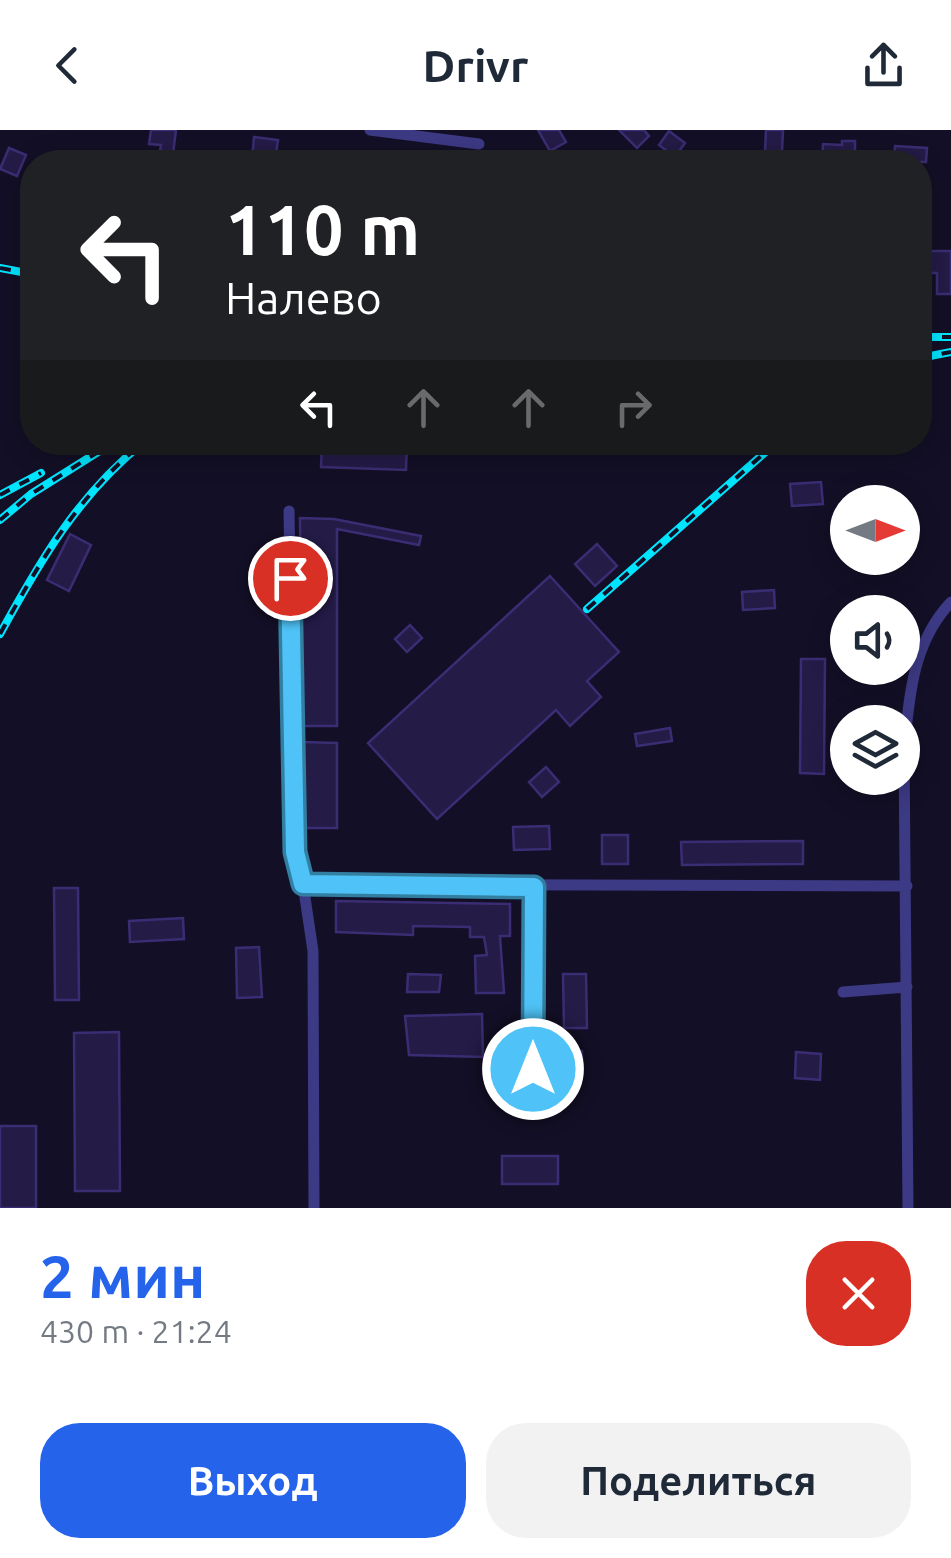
<!DOCTYPE html>
<html lang="ru">
<meta charset="utf-8">
<style>
:root{--surface:#fff;--page:#f2f2f3;--text:#1f2937;--muted:#747a83;--accent:#2563eb}
body{margin:0;font-family:Ubuntu,sans-serif;background:var(--page);color:var(--text);height:100vh;display:flex;flex-direction:column;font-size:38px;white-space:nowrap}
*{box-sizing:border-box;margin:0}
p{font-size:32px;color:var(--muted)}
.icon{flex:none;width:55px;height:55px;fill:none;stroke:currentColor;stroke-width:2;stroke-linecap:round;stroke-linejoin:round}
.map{position:relative;height:1078px;overflow:hidden}
.details{display:flex;flex-direction:column;background:var(--surface);flex:1}
.details>*{flex:none}
.top-card{position:absolute;left:20px;top:20px;width:912px;height:305px;border-radius:40px;box-shadow:0 5px 25px #0003;background:#202124;color:#fff;overflow:hidden}
.needle{width:65px;rotate:90deg}
.buttons{position:absolute;left:830px;top:355px;display:grid;gap:20px}
.buttons a{display:grid;place-items:center;width:90px;height:90px;border-radius:50%;background:var(--surface);box-shadow:0 5px 25px #0003;font-size:50px}
.pin{position:absolute;display:grid;place-items:center;width:85px;height:85px;color:#fff;margin:-42px;border:5px solid #fff;border-radius:50%;box-shadow:0 2px 10px #0007}
.me{position:absolute;width:110px;margin:-55px;rotate:0deg;stroke-linejoin:round;filter:drop-shadow(0 0 8px #0008)}
.turn{display:flex;align-items:center;gap:35px;height:210px;padding:0 40px;font-size:45px}
.turn .icon{width:130px;height:130px;stroke-width:2.5}
.turn b{display:block;font-size:70px;line-height:85px}
.lanes{display:flex;align-items:center;height:95px;padding:0 40px;background:#0003;justify-content:center;gap:50px;direction:ltr}
.lanes .off{opacity:.35}
.round{display:grid;place-items:center;flex:none;width:105px;height:105px;border-radius:40px;background:var(--page)}
.overview{display:flex;align-items:center;justify-content:space-between;height:170px;padding:0 40px}
h1{font-size:60px;font-weight:700;line-height:75px;color:var(--accent)}
.primary-button{display:flex;gap:20px;margin-top:auto;padding:20px 40px}
.primary-button a{flex:1;height:115px;border-radius:40px;background:var(--accent);color:#fff;font-size:40px;font-weight:700;line-height:115px;text-align:center}
.primary-button a+a{background:var(--page);color:var(--text)}
header{display:flex;justify-content:space-between;align-items:center;height:130px;padding:0 40px;background:var(--surface);font-size:45px;font-weight:700}
.map>svg:first-child{display:block}
.building{fill:#241b47;stroke:#3b2d73;stroke-width:2.5}
.lines{fill:none;stroke-linecap:round;stroke-linejoin:round}
.minor{stroke:#3d3a85;stroke-width:11}
.rail-casing{stroke:#00e5ff;stroke-width:8}
.rail{stroke:#130f26;stroke-width:4;stroke-dasharray:11;stroke-linecap:butt}
.route-casing{stroke:#337fa1;stroke-width:25}
.route{stroke:#4fc3f7;stroke-width:18}
</style>
<header><svg class="icon" aria-label="back" viewBox="0 0 24 24"><path d="M15 5l-7 7 7 7"/></svg>Drivr<svg class="icon" aria-label="share" viewBox="0 0 24 24"><path d="M12 15V3M7 8l5-5 5 5M5 13v7h14v-7"/></svg></header>
<div class="map">
<svg width="951" height="1078" viewBox="0 0 951 1078">
<rect width="100%" height="100%" fill="#130f26"/>
<g class="building">
<polygon points="151,0 176,0 172,32 158,32 161,15 149,14"/>
<polygon points="538,0 559,0 566,12 550,21"/>
<polygon points="619,0 644,0 649,6 637,18"/>
<polygon points="766,0 783,0 782,22 765,22"/>
<polygon points="669,1 685,13 675,27 659,15"/>
<polygon points="254,7 278,10 275,32 252,30"/>
<polygon points="842,11 855,11 855,32 822,32 823,14 842,15"/>
<polygon points="895,16 927,18 926,32 894,32"/>
<polygon points="9,18 26,25 17,46 0,39"/>
<polygon points="920,121 951,121 951,164 937,164 937,143 920,143"/>
<polygon points="322,312 407,312 406,340 321,337"/>
<polygon points="821,352 823,374 792,376 790,354"/>
<polygon points="300,388 334,389 421,406 419,415 337,399 337,596 302,596"/>
<polygon points="70,404 91,415 69,461 47,450"/>
<polygon points="597,414 617,436 595,456 575,434"/>
<polygon points="550,446 619,522 587,551 601,567 570,596 556,580 437,689 368,613"/>
<polygon points="774,460 775,478 743,480 742,462"/>
<polygon points="410,495 422,508 407,522 395,509"/>
<polygon points="801,529 825,529 824,644 800,643"/>
<polygon points="670,598 672,611 637,616 635,604"/>
<polygon points="303,612 337,613 337,698 304,698"/>
<polygon points="546,637 559,652 542,667 529,652"/>
<polygon points="549,696 550,719 514,720 513,697"/>
<rect x="602" y="705" width="26" height="29"/>
<polygon points="803,711 803,734 682,735 681,712"/>
<polygon points="54,758 78,758 79,870 55,870"/>
<polygon points="336,771 510,774 510,806 500,806 504,863 476,863 475,826 487,825 484,807 470,807 470,797 413,796 413,805 336,802"/>
<polygon points="183,788 184,809 130,812 129,791"/>
<polygon points="259,817 262,867 237,868 236,818"/>
<polygon points="408,844 441,845 439,862 407,862"/>
<polygon points="563,844 586,844 587,898 564,898"/>
<polygon points="482,884 483,927 409,925 405,886"/>
<polygon points="119,902 120,1061 75,1061 74,903"/>
<rect x="553" y="921" width="29" height="26"/>
<polygon points="796,922 821,924 820,950 795,948"/>
<rect x="0" y="996" width="36" height="82"/>
<rect x="502" y="1026" width="56" height="28"/>
</g>
<g class="lines">
<g class="minor">
<polyline points="370,0 479,14"/>
<polyline points="289,381 295,722 303,754 907,756"/>
<polyline points="303,754 313,821 314,1078"/>
<polyline points="843,862 907,857"/>
<polyline points="533,939 534,757"/>
<path d="M908,1078L904,622C909,568 912,513 951,472"/>
</g>
<g class="rail-casing">
<g id="rail">
<polyline points="0,138 32,144"/>
<polyline points="920,207 951,207"/>
<polyline points="920,228 951,222"/>
<polyline points="0,365 41,343"/>
<polyline points="0,390 31,364 114,312"/>
<polyline points="587,479 777,312"/>
<path d="M0,504C40,431 78,365 144,312"/>
</g>
</g>
<use href="#rail" class="rail"/>
</g>
<g class="lines">
<g class="route-casing">
<polyline id="route" points="290,448 295,722 303,754 534,757 533,939"/>
</g>
<use href="#route" class="route"/>
</g>
</svg>
<div class="buttons">
<a><svg class="needle" viewBox="-14 -14 28 28"><path d="M0-13l5 13h-10z" fill="#e53935"/><path d="M0 13l5-13h-10z" fill="#747a83"/></svg></a>
<a><svg class="icon" aria-label="sound" viewBox="0 0 24 24"><path d="M4 9h4l5-4v14l-5-4H4zM17 9q2 3 0 6"/></svg></a>
<a><svg class="icon" aria-label="layers" viewBox="0 0 24 24"><path d="M12 4l9 5-9 5-9-5zM3 14l9 5 9-5"/></svg></a>
</div>
<div class="pin" style="left:290px;top:448px;background:#d93025"><svg class="icon" aria-label="arrive" viewBox="0 0 24 24"><path d="M6 21V4h12l-3 4 3 4H6"/></svg></div>
<svg class="me" style="left:533px;top:939px" viewBox="-20 -20 40 40"><circle r="17" fill="#4fc3f7" stroke="#fff" stroke-width="3"/><path d="M0-11L8 9 0 5-8 9z" fill="#fff"/></svg>
<div class="top-card">
<div class="turn"><svg class="icon" aria-label="left" viewBox="0 0 24 24"><path d="M17 20v-9H6M10 6l-5 5 5 5"/></svg><div><b>110 m</b>Налево</div></div>
<div class="lanes"><svg class="icon" aria-label="left" viewBox="0 0 24 24"><path d="M17 20v-9H6M10 6l-5 5 5 5"/></svg><svg class="icon off" aria-label="ahead" viewBox="0 0 24 24"><path d="M12 20V5M6 11l6-6 6 6"/></svg><svg class="icon off" aria-label="ahead" viewBox="0 0 24 24"><path d="M12 20V5M6 11l6-6 6 6"/></svg><svg class="icon off" aria-label="right" viewBox="0 0 24 24"><path d="M7 20v-9h11M14 6l5 5-5 5"/></svg></div>
</div>
</div>
<section class="details">
<div class="overview"><div><h1>2 мин</h1><p>430 m · 21:24</p></div><a class="round" style="background:#d93025;color:#fff"><svg class="icon" aria-label="close" viewBox="0 0 24 24"><path d="M6 6l12 12M18 6L6 18"/></svg></a></div>
<div class="primary-button"><a>Выход</a><a>Поделиться</a></div>
</section>
